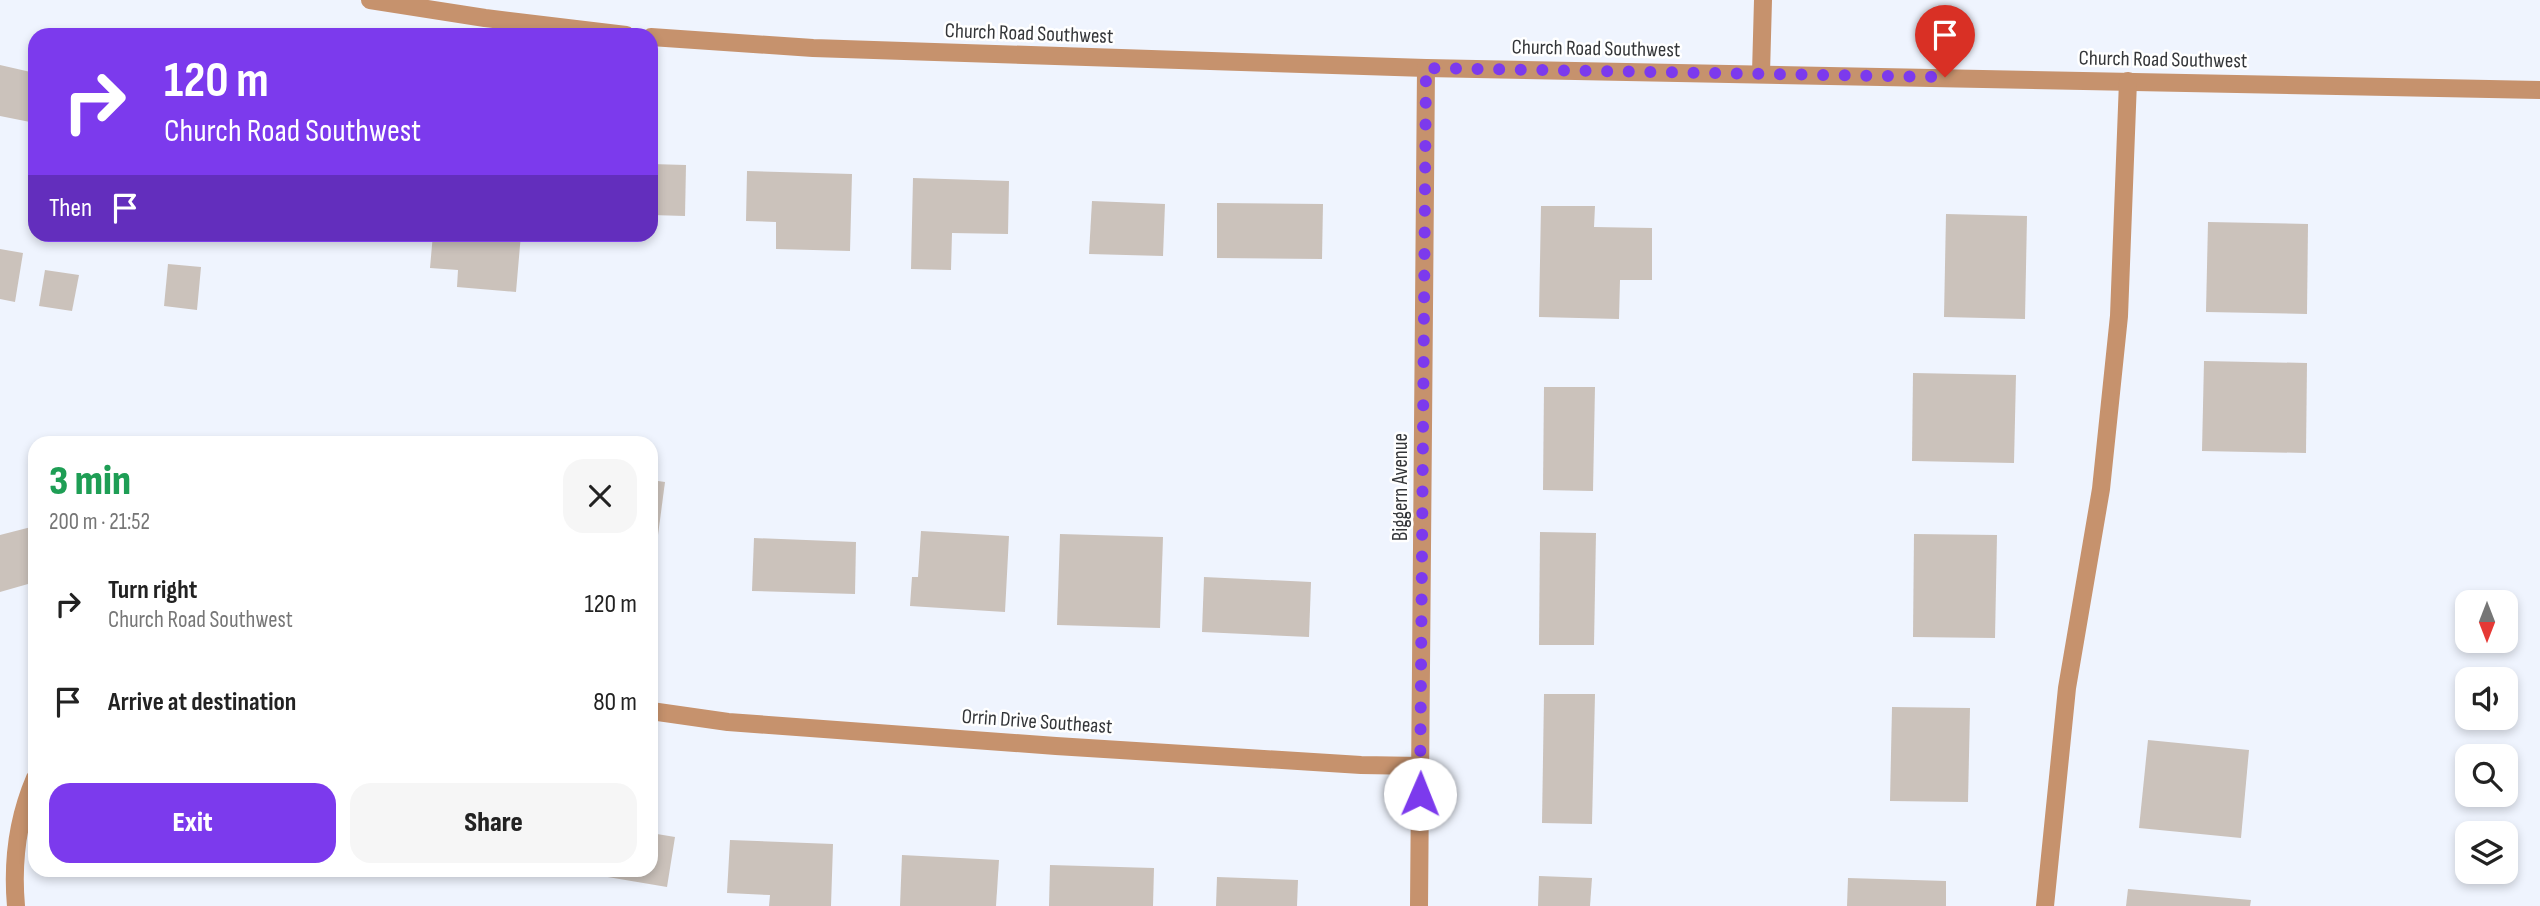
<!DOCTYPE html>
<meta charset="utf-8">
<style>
:root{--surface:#fff;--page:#f6f6f6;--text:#222;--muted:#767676;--accent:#7c3aed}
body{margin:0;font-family:"Sofia Sans Condensed",sans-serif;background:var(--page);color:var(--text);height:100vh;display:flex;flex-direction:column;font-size:26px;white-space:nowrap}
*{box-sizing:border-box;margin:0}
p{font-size:23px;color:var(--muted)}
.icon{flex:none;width:38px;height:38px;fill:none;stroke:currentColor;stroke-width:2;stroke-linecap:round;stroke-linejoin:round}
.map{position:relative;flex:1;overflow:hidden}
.drawer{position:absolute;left:28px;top:436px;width:630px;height:441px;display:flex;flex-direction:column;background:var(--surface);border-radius:21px;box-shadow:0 4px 10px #0003}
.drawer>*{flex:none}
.banner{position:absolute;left:28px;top:28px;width:630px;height:214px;border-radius:21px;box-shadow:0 4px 10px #0003;background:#7c3aed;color:#fff;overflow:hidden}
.needle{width:46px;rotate:180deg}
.controls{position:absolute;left:2455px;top:590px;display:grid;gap:14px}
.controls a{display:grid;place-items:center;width:63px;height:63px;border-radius:14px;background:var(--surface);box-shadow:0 4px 10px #0003;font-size:35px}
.pin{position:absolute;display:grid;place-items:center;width:60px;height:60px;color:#fff;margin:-72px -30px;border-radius:50% 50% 50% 0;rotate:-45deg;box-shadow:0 0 7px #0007}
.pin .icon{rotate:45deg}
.me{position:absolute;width:77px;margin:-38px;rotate:1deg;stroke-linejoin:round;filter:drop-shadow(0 0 5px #0008)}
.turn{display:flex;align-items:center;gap:24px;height:147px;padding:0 21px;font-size:32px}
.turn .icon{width:91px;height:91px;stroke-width:2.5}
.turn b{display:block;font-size:49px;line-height:60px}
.then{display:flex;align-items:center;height:66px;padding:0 21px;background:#0003;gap:14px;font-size:26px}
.round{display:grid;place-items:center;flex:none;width:74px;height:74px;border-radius:21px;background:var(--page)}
.head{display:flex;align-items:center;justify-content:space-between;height:119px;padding:0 21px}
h1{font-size:42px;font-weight:800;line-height:52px;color:#1e9e55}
.primary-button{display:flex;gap:14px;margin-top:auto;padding:14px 21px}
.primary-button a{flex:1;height:80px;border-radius:21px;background:var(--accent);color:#fff;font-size:28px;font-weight:800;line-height:80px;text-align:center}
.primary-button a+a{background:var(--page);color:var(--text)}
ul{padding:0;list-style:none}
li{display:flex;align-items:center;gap:21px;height:98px;padding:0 21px}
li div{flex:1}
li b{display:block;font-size:26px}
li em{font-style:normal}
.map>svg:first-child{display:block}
.building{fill:#cbc2bb}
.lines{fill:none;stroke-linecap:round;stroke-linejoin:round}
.minor{stroke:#c6926d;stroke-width:18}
.route{stroke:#7c3aed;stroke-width:12;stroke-dasharray:0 21.6}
.labels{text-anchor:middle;stroke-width:5;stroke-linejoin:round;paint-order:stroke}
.street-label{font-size:21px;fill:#343639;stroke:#fff}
</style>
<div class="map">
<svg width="2540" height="906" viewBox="0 0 2540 906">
<rect width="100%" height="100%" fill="#eff4fe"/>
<g class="building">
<polygon points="0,65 35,73 35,123 0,116"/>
<polygon points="651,164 686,165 685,216 651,215"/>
<polygon points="747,171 852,174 850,251 776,249 776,222 746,221"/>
<polygon points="913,178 1009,181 1008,234 952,233 951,270 911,269"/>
<polygon points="1092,201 1165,204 1163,256 1089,254"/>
<polygon points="1217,203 1323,204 1322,259 1217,258"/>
<polygon points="1541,206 1595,206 1594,227 1652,228 1652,280 1620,280 1619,319 1539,317"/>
<polygon points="1946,214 2027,216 2025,319 1944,317"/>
<polygon points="2208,222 2308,224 2307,314 2206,312"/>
<polygon points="433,234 521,234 516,292 457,287 458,270 430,268"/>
<polygon points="0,249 23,253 15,302 0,299"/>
<polygon points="168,264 201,267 197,310 164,306"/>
<polygon points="45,270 79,275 72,311 39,306"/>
<polygon points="2204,361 2307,363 2306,453 2202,451"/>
<polygon points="1913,373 2016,375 2014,463 1912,461"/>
<polygon points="1544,387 1595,387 1593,491 1543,490"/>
<polygon points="651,480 665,482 653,573 651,573"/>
<polygon points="35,526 35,582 0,592 0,535"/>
<polygon points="921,531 1009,536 1005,612 910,606 912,577 918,577"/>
<polygon points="1540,532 1596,533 1594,645 1539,645"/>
<polygon points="1060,534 1163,537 1160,628 1057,625"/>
<polygon points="1914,534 1997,535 1995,638 1913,637"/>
<polygon points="754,538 856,542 855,594 752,591"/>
<polygon points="1204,577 1311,582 1309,637 1202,632"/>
<polygon points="1544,694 1595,694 1592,824 1542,823"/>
<polygon points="1892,707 1970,708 1968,802 1890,801"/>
<polygon points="2148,740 2249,750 2241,838 2139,828"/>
<polygon points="651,833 675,837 667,887 572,871 651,870"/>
<polygon points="730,840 833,844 831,906 769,906 770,895 727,893"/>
<polygon points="902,855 999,860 996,906 900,906"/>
<polygon points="1050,865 1154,868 1153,906 1049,906"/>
<polygon points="1539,876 1592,878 1590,906 1538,906"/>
<polygon points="1217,877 1298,880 1297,906 1216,906"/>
<polygon points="1848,878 1946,881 1946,906 1847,906"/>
<polygon points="2128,889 2251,900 2250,906 2126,906"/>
</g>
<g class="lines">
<g class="minor">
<polyline points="370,0 485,18 626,35"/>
<polyline points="651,37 813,48 1426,68 2540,90"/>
<polyline points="1761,73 1763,0"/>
<polyline points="651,711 728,722 1056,746 1361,765 1421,766"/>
<path d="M16,906C12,861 17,820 35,778"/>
<polyline points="1419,906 1426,68"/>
<polyline points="2045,906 2067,688 2101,489 2119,316 2128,81"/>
</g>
</g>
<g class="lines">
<polyline class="route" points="1420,794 1426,68 1945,77"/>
</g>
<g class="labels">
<g class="street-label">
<text transform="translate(1029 33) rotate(2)" y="7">Church Road Southwest</text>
<text transform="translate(1596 48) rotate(1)" y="7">Church Road Southwest</text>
<text transform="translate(2163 59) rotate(1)" y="7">Church Road Southwest</text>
<text transform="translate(1400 487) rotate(-90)" y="7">Biggern Avenue</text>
<text transform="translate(1037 721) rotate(4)" y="7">Orrin Drive Southeast</text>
</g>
</g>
</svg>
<div class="controls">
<a><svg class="needle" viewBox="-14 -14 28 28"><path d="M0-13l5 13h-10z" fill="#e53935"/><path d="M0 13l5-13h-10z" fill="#767676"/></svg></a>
<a><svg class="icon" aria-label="sound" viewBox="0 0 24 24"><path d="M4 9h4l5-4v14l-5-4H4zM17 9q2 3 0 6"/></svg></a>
<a><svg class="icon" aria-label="search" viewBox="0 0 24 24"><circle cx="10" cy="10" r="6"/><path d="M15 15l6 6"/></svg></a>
<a><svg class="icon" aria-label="layers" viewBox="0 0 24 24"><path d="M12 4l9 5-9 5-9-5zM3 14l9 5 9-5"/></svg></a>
</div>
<div class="pin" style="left:1945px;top:77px;background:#d93025"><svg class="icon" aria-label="arrive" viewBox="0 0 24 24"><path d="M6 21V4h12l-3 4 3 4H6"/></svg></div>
<svg class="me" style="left:1420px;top:794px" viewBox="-20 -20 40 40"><circle r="19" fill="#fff"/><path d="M0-13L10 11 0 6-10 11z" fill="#7c3aed"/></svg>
<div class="banner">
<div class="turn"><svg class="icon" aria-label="right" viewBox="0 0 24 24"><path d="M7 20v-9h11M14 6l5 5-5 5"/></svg><div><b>120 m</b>Church Road Southwest</div></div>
<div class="then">Then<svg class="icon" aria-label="arrive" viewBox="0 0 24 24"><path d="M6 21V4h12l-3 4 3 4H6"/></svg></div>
</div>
<section class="drawer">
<div class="head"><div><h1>3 min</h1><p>200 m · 21:52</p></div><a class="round"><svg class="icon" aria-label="close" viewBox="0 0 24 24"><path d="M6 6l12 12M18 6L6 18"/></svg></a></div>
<ul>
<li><svg class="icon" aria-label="right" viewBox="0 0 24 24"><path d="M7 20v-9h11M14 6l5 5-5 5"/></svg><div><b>Turn right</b><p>Church Road Southwest</p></div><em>120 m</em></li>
<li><svg class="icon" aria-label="arrive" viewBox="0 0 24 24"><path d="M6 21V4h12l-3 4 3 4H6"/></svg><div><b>Arrive at destination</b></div><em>80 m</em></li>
</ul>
<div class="primary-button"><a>Exit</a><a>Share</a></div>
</section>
</div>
